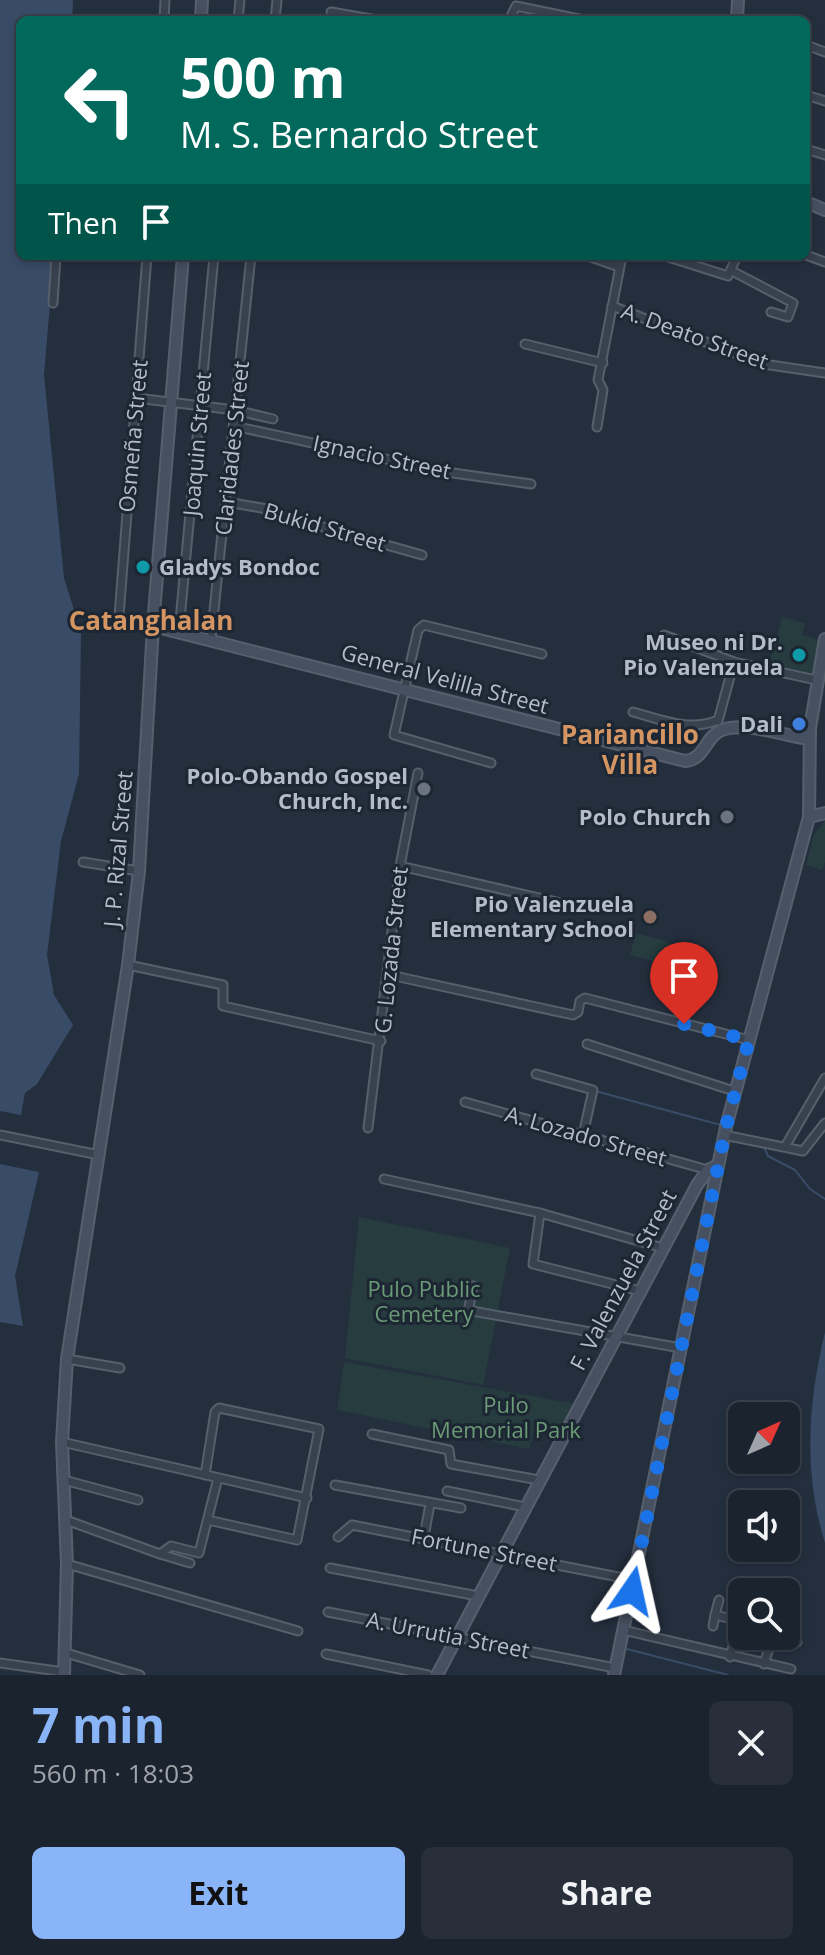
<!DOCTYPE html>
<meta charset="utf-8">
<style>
:root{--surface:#1b232e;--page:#282f3a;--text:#f1f3f6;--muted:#a0a4aa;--line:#39404a;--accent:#8ab4f8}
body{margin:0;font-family:"Open Sans",sans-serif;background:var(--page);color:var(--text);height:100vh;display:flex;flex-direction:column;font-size:30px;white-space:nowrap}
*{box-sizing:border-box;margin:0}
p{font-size:26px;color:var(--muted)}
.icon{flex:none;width:44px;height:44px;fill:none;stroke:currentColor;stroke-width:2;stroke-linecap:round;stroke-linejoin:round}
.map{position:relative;height:1675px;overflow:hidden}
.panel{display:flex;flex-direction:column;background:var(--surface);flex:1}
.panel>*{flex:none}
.guide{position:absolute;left:16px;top:16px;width:794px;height:244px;border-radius:12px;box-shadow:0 4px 12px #0003,0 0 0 2px var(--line);background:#00695c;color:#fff;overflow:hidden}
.needle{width:52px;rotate:45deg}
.tools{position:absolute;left:728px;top:1402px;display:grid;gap:16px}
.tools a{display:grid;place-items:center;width:72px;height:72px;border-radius:12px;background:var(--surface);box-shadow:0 4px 12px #0003,0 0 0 2px var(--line);font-size:40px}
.pin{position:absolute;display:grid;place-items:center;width:68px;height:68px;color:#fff;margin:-82px -34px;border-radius:50% 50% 50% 0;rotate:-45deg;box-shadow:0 0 8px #0007}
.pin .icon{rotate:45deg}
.me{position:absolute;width:88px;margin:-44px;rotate:11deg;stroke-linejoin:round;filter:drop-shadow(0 0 6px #0008)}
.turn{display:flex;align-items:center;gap:28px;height:168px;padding:0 32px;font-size:36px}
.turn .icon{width:104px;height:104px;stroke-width:2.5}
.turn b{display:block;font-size:56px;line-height:68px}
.then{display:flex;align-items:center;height:76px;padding:0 32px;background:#0003;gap:16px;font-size:30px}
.round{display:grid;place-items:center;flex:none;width:84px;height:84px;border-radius:12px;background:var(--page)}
.overview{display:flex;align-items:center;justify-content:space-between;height:136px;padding:0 32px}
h1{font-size:48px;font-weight:700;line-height:60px;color:var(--accent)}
.primary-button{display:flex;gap:16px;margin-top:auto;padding:16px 32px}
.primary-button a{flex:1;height:92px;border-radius:12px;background:var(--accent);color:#111;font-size:32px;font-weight:700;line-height:92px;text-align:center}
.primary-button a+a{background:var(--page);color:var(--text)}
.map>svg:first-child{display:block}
.green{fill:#263c3f}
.water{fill:#394c67}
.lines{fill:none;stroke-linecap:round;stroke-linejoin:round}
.stream{stroke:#394c67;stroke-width:2}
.street-casing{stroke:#565f6c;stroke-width:11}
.secondary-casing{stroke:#565f6c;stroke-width:14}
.street{stroke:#38414e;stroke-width:7}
.secondary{stroke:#465061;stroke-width:10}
.route{stroke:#1a73e8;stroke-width:14;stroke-dasharray:0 25.2}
.culture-dot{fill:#0f9aa8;stroke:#1d2633;stroke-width:3}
.shop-dot{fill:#3f7fe0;stroke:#1d2633;stroke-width:3}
.worship-dot{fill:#6b7280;stroke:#1d2633;stroke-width:3}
.education-dot{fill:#8d6e63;stroke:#1d2633;stroke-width:3}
.labels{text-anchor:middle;stroke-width:6;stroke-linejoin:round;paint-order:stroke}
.street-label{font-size:22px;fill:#b4bcc9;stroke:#1d2633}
.poi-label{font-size:22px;font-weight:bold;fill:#b4bcc9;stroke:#1d2633;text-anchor:end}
.park-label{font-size:22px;fill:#6b9a76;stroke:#1d2633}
.quarter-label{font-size:26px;font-weight:bold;fill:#d59563;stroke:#1d2633}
</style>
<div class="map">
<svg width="825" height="1675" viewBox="0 0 825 1675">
<rect width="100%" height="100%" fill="#242f3e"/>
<g class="green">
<polygon points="782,617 805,623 802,635 821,640 813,675 769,664"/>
<polygon points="825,820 825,862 822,870 806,865 814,835"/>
<polygon points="636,933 670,942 664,964 630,955"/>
<polygon points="359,1217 510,1248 483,1385 345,1358"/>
<polygon points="344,1362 576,1404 563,1428 536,1423 529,1449 337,1410"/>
</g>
<g class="water">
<polygon points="0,0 73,0 72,20 20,20 20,256 54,256 44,375 64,578 81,632 79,774 61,841 47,955 54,995 73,1025 37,1084 25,1093 21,1115 0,1111"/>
<polygon points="0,1164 39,1172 15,1276 23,1326 0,1322"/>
<path d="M825,1332V1543C803,1473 808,1402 825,1332Z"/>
</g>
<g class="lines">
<g class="stream">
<polyline points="599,1092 721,1125"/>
<polyline points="764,1147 768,1156 795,1170 810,1189 825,1199"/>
<polyline points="627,1649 728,1675"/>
</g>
<g class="street-casing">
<g id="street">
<polyline points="331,12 377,20"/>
<polyline points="164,20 165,0"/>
<polyline points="238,20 240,0"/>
<polyline points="275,20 277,0"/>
<polyline points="509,20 516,6 584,20"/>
<polyline points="806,45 825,52"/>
<polyline points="806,95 825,101"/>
<polyline points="806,149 825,155"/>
<polyline points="806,255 825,262"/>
<polyline points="147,256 119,616 125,622 153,626"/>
<polyline points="588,256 619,267"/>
<polyline points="665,256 728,276 737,256"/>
<polyline points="732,271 793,303 788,317 771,312"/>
<polyline points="53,303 56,256"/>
<polyline points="612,306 763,364 825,373"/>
<polyline points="525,344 603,363"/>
<polyline points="136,398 235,410 273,419"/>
<polyline points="234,426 446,472 531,484"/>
<polyline points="597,427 603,390 598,380 622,256"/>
<polyline points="227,502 273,510 284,516 422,555"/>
<polyline points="179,631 214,256"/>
<polyline points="664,635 734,662 816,680"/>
<polyline points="211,639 251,256"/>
<path d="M633,712C662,720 690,732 718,720"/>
<polyline points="718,721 734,662"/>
<polyline points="491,763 394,735 418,630 424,625 542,654"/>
<polyline points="83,862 139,871"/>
<polyline points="400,866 570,905"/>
<polyline points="128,965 223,985 223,1006 381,1041"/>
<polyline points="390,975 573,1015 578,1012 580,1001 585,998 749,1040"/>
<polyline points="587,1044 734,1091"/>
<polyline points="536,1074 593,1090 583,1135"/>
<polyline points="465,1102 708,1170"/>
<polyline points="368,1128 400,866 418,773"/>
<polyline points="0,1135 99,1155"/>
<polyline points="724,1135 803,1151 825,1123"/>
<polyline points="786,1145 825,1078"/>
<polyline points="384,1179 540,1213 663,1248"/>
<polyline points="540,1213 533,1264 640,1291"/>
<polyline points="473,1286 469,1307 472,1311 681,1348"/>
<polyline points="67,1359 120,1368"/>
<polyline points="372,1434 449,1450 451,1464 539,1480"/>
<polyline points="62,1442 307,1498"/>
<polyline points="205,1475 215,1412 219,1408 319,1429 297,1540 208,1520"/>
<polyline points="64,1480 138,1500"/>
<polyline points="335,1485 461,1508"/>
<polyline points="447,1491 525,1507"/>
<polyline points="66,1520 160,1554 171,1546 199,1553 218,1478"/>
<polyline points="338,1537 352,1525 634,1580"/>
<polyline points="424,1537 430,1504"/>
<polyline points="160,1554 190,1563"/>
<polyline points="67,1564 298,1631"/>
<polyline points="330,1568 478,1596"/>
<polyline points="328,1612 615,1668"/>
<polyline points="715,1615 719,1600"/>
<polyline points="713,1626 715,1615 740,1621 730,1657"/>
<polyline points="623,1630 791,1669"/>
<polyline points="772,1638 797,1642"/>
<polyline points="66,1653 140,1675"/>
<polyline points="326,1654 428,1675"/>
<polyline points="0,1663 64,1672"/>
<polyline points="764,1664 773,1636"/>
</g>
</g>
<g class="secondary-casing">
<g id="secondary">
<polyline points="201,20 202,0"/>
<polyline points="737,20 738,0"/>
<polyline points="806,202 825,210"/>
<path d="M153,626L685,761C705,760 705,736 722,730C746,721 784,736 809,739"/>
<polyline points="809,817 825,813"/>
<polyline points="64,1675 67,1564 62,1442 67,1359 128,965 139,871 153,626 183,256"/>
<polyline points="437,1675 697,1185 708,1170 718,1165"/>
<polyline points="614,1675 726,1127 809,817 810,728 825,639"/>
</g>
</g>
<use href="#street" class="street"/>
<use href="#secondary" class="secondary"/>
</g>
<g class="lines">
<polyline class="route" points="632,1591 726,1127 749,1040 684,1024"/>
</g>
<g class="culture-dot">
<circle cx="143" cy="567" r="8"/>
<circle cx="799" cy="655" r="8"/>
</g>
<circle class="shop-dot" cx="799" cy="724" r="8"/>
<g class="worship-dot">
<circle cx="424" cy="789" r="8"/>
<circle cx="727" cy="817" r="8"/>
</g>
<circle class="education-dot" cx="650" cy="917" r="8"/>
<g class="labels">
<g class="street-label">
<text transform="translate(695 336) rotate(20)" y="8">A. Deato Street</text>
<text transform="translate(133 436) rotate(-85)" y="8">Osmeña Street</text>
<text transform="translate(197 444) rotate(-85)" y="8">Joaquin Street</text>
<text transform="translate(232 448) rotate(-84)" y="8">Claridades Street</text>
<text transform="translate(382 457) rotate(12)" y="8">Ignacio Street</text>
<text transform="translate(325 527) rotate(16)" y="8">Bukid Street</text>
<text transform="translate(445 679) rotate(15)" y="8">General Velilla Street</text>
<text transform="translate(118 849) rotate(-85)" y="8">J. P. Rizal Street</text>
<text transform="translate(391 950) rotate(-84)" y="8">G. Lozada Street</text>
<text transform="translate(586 1136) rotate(16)" y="8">A. Lozado Street</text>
<text transform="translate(623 1280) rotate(-62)" y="8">F. Valenzuela Street</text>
<text transform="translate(484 1550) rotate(11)" y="8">Fortune Street</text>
<text transform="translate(448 1635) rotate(11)" y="8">A. Urrutia Street</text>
</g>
<g class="poi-label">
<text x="159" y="575" text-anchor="start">Gladys Bondoc</text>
<text x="783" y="650">Museo ni Dr.<tspan x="783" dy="25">Pio Valenzuela</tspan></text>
<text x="783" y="732">Dali</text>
<text x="408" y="784">Polo-Obando Gospel<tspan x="408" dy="25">Church, Inc.</tspan></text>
<text x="711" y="825">Polo Church</text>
<text x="634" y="912">Pio Valenzuela<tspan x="634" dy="25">Elementary School</tspan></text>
</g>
<g class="park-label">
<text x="424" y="1297">Pulo Public<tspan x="424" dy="25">Cemetery</tspan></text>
<text x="506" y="1413">Pulo<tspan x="506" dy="25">Memorial Park</tspan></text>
</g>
<g class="quarter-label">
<text x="151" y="630">Catanghalan</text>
<text x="630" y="744">Pariancillo<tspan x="630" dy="30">Villa</tspan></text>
</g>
</g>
</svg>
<div class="tools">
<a><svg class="needle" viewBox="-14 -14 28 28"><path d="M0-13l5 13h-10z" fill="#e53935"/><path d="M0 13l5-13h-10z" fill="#a0a4aa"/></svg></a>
<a><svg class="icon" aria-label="sound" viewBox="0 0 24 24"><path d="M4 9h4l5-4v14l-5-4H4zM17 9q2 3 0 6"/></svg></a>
<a><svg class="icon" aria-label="search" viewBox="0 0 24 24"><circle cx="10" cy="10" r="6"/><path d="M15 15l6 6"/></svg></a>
</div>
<div class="pin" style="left:684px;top:1024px;background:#d93025"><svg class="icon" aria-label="arrive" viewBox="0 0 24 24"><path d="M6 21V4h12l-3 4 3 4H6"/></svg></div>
<svg class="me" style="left:632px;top:1591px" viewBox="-20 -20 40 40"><path d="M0-17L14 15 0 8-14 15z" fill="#1a73e8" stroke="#fff" stroke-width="4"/></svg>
<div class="guide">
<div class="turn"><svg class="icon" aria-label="left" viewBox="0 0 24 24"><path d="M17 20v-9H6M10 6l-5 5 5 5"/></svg><div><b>500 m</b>M. S. Bernardo Street</div></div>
<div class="then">Then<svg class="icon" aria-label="arrive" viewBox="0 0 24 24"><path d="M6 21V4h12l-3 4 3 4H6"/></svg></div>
</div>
</div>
<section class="panel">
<div class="overview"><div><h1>7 min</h1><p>560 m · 18:03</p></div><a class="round"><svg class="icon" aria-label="close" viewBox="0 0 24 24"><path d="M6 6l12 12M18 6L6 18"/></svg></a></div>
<div class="primary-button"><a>Exit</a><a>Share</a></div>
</section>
